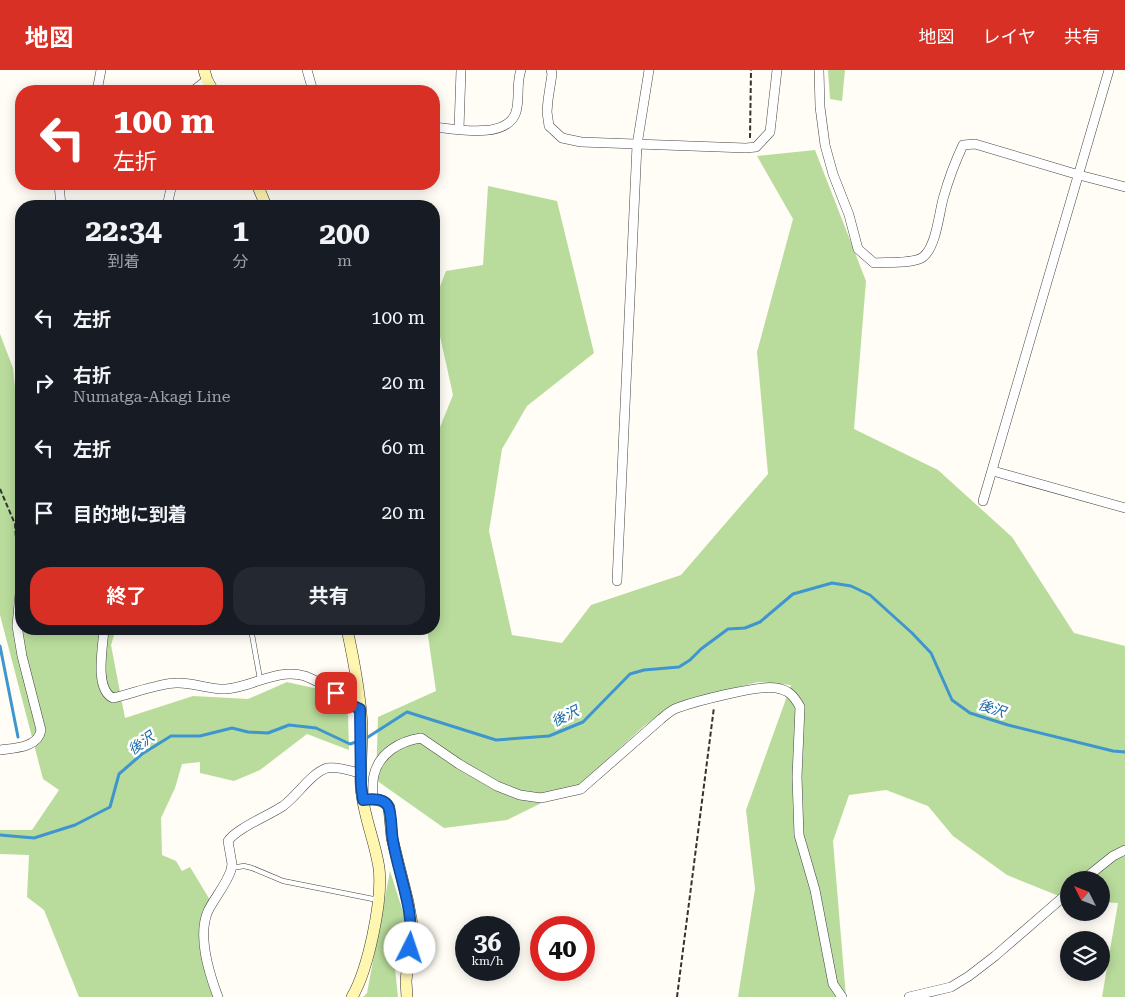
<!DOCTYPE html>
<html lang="ja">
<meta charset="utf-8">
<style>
:root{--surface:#171b24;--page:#242831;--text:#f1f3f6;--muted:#9ea1a6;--accent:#d93025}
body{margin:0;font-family:"Roboto Serif","Noto Sans JP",serif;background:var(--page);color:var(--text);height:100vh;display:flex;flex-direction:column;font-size:19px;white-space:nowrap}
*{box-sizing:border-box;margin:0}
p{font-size:16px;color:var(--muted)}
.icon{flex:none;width:28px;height:28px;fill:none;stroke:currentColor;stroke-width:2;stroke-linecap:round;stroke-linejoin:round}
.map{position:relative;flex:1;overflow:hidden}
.panel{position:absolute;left:15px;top:130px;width:425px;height:435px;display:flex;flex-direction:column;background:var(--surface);border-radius:20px;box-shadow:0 2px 12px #0003}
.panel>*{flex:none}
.hud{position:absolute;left:15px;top:15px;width:425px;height:105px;border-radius:20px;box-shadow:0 2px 12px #0003;background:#d93025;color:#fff;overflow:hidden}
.needle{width:32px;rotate:312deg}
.controls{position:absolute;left:1060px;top:801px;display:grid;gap:10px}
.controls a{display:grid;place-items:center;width:50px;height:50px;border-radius:50%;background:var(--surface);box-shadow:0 2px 12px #0003;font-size:25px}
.speed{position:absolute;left:455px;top:846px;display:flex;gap:10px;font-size:25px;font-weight:700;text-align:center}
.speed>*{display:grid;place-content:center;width:65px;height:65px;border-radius:50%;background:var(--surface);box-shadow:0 2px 12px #0003;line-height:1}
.speed small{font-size:12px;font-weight:400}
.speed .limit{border:8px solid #d22;background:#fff;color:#111}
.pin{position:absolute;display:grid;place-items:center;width:42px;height:42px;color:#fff;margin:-21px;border-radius:10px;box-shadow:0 2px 8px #0006}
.me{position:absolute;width:55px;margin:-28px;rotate:4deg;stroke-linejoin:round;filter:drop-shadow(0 0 4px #0008)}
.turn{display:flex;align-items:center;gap:18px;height:105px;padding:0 15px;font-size:22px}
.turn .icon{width:65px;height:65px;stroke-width:2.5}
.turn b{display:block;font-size:35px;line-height:42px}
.eta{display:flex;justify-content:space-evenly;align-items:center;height:85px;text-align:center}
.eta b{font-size:30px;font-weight:700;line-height:35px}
.button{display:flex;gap:10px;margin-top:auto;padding:10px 15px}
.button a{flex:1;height:58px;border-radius:20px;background:var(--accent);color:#fff;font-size:20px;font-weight:700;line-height:58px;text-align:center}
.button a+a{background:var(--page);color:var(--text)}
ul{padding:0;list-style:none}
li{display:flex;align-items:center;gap:15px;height:65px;padding:0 15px}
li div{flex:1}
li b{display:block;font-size:19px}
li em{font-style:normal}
header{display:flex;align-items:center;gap:30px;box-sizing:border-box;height:70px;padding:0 25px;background:var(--accent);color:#fff}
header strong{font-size:24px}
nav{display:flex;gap:28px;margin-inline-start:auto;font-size:18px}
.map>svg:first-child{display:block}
.forest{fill:#b9dc9c}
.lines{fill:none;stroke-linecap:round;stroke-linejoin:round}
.stream{stroke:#3f96cf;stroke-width:3}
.lane-casing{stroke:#444;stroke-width:5.5}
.street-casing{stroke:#444;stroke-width:10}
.secondary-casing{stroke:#333;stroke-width:12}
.path{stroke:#333;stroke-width:2;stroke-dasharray:5 2.5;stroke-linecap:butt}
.lane{stroke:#fff;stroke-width:4.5}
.street{stroke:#fff;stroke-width:9}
.secondary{stroke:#fff6b0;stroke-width:11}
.route-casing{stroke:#114b97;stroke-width:12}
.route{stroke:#1a73e8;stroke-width:9}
.labels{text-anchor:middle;stroke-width:5;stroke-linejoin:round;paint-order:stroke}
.water-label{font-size:14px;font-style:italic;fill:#1768a6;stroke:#fff}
</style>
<header>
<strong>地図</strong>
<nav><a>地図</a><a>レイヤ</a><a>共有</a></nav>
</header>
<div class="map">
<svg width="1125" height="927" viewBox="0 0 1125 927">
<rect width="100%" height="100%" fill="#fffdf5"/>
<g class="forest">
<polygon points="828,0 845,0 842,31 830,29"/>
<polygon points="815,80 866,211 854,359 938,400 1012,467 1074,563 1125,576 1125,927 1102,927 1118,833 1101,832 1101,810 1069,810 1069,830 1007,805 953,766 928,736 886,720 849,725 833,771 846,927 738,927 755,819 746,740 791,615 758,612 675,634 644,656 580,714 507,750 444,758 376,710 378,647 436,621 427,559 434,559 434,372 453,325 434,239 434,232 446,201 483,195 488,116 557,131 594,283 527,336 502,379 489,461 512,565 562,573 591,535 681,505 768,404 757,282 793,149 757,86"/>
<path d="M0,264L13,298L17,338L21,342L19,374L21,384V559H116L111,575L125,648L193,626L248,629L287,612L318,619L348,645L349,680L307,664L260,700L234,711L200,703V692L182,694L175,718L161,748L162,785L176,791L182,801L190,797L210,830C207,834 203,839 202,843C193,869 205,903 214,927H79L44,840L27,827L29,785L0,784V760H32L59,720L43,709L0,545Z"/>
<polygon points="390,801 405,848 395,898 398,927 363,927 367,923"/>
</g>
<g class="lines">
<g class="stream">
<polyline points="0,576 18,667"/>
<polyline points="365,669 407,642 496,670 549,666 583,652 630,604 644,600 679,597 690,590 701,579 728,559 745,558 760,552 793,524 832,513 851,516 870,525 912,563 931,583 952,630 970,643 1008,655 1113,681 1125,682"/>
<polyline points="0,765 34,768 75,755 110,737 119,704 142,684 171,666 200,666 232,658 248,662 268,663 289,655 316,658 350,674 359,671"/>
</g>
<g class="lane-casing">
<g id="lane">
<polyline points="251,559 260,609"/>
<polyline points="231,798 244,796 252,798 283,811 378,830"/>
</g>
</g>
<g class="street-casing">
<g id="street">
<polyline points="307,0 313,21"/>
<polyline points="551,0 552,4 548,30 547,42 549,56 562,68 581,72 746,78 756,77 770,62 777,0"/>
<path d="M819,0L820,37L825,75L833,104L849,145L858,179L874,193C886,192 914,194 923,187C936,177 939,144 943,129C948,111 955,92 963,75L975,74L1079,105L1125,117"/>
<polyline points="97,21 101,0"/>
<polyline points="193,21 207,10"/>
<path d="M434,57C455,59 507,70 516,42C520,29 516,13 521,0"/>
<polyline points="459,59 461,0"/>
<polyline points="59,114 61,136"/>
<polyline points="167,136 172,114"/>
<polyline points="993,401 1125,438"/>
<polyline points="983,431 1109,0"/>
<polyline points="617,511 637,75 649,0"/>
<path d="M104,559C103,577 94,619 113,628C131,624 160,613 176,613C193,612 210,620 226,619C253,617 276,598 305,606C315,610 326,616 335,623C344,629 350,636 361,639"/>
<path d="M0,680C14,678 38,678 41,660L22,586L17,556L21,513"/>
<path d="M373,729C373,721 372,713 374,705C379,683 400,671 421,668L459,694L497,716L520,725L541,728L581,719L661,649C666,645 671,640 677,638C696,631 758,615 776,618C789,620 794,626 800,637L797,707L799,765L815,820L833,914L842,927"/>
<polyline points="1083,810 1113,786 1125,780"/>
<path d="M218,927C209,903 197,866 208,841C215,827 226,815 231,800L232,794L228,771C237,758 268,746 283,736C297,726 311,703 327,698C337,696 352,701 362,704"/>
<polyline points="909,927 951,917 969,906 995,886 1069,822"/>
</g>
</g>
<g class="secondary-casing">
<g id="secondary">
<polyline points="204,0 207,10 213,21"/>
<polyline points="257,114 266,136"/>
<path d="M347,559C354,591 360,623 362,656C362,676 360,697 361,717C363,745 375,771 379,798C383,830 368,900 352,927"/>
<path d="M363,729C372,729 383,728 389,737L392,768L408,832L412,854L406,911L407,927"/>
</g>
</g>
<g class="path">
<polyline points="750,68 751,0"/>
<polyline points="0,419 15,454 17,483 21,490"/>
<polyline points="677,927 714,637"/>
</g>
<use href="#lane" class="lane"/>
<use href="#street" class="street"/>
<use href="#secondary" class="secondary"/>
</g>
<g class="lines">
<g class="route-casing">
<path id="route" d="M336,623L347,633L360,639L361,715L363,730C370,729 384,728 388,736C392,743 391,762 393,771C399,807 415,841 410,878"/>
</g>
<use href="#route" class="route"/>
</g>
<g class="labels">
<g class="water-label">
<text transform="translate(992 638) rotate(19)" y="5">後沢</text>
<text transform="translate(565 646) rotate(-26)" y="5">後沢</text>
<text transform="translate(141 673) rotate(-35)" y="5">後沢</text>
</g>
</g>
</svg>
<div class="controls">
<a><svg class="needle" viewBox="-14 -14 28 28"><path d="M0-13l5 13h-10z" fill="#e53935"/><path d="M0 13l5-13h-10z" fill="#9ea1a6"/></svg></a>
<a><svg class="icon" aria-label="layers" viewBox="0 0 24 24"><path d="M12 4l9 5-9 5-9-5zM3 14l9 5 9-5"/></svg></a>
</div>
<div class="speed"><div>36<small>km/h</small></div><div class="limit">40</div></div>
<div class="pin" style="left:336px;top:623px;background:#d93025"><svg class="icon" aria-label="arrive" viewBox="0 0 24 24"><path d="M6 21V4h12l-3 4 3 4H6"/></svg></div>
<svg class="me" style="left:410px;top:878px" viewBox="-20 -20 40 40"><circle r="19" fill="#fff"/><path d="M0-13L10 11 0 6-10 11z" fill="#1a73e8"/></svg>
<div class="hud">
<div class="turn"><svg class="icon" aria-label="left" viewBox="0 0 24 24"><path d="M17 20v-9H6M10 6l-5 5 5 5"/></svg><div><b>100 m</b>左折</div></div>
</div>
<section class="panel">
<div class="eta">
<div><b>22:34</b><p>到着</p></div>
<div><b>1</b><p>分</p></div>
<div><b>200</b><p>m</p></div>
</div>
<ul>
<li><svg class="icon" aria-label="left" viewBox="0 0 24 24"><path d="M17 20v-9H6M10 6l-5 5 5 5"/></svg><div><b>左折</b></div><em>100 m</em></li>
<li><svg class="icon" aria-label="right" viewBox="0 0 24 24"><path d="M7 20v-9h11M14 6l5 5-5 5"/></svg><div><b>右折</b><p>Numatga-Akagi Line</p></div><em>20 m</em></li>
<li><svg class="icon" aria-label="left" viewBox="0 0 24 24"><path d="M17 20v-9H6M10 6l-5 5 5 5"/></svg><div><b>左折</b></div><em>60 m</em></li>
<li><svg class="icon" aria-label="arrive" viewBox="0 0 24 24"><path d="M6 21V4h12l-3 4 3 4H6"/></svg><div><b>目的地に到着</b></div><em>20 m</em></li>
</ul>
<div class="button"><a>終了</a><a>共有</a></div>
</section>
</div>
